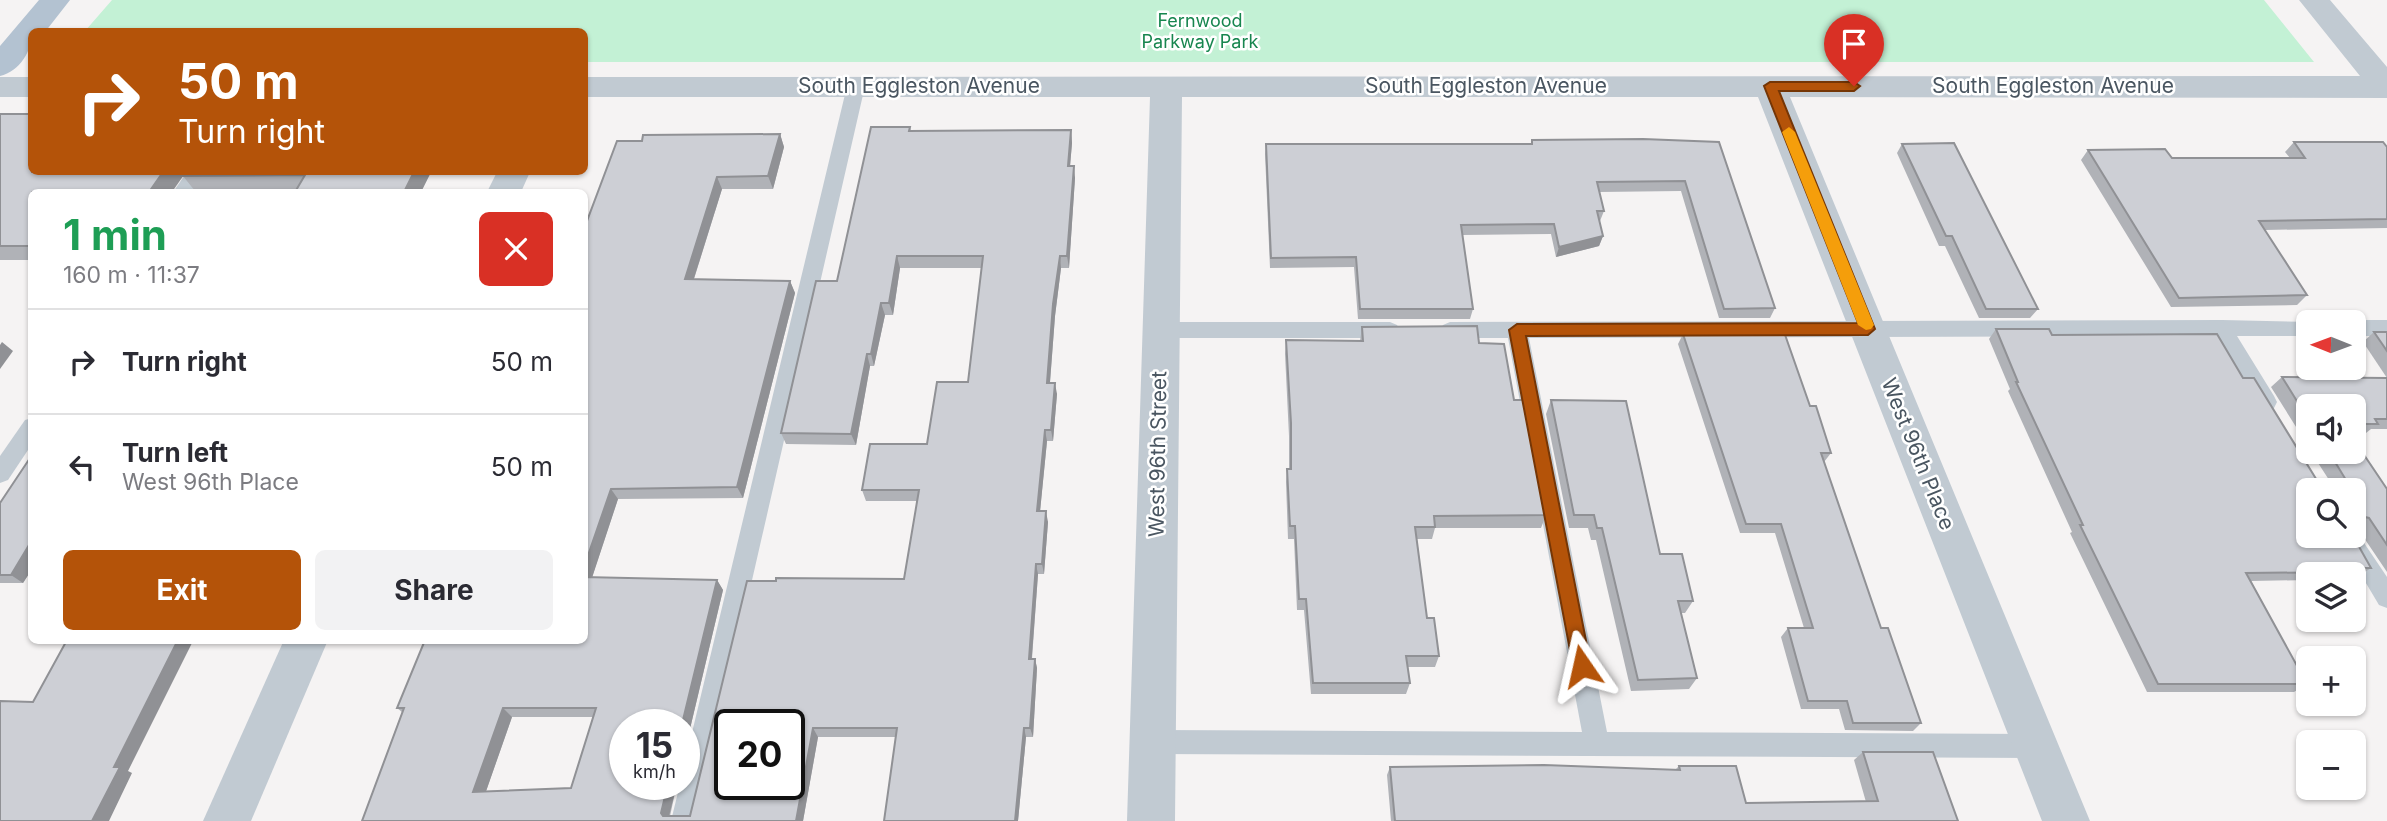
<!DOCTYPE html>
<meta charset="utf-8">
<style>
:root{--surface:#fff;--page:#f2f2f3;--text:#2b2b33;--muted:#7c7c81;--line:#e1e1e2;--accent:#b45309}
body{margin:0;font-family:Inter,sans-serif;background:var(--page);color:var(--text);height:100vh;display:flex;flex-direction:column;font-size:26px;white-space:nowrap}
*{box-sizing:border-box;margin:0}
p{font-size:23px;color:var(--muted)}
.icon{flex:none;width:38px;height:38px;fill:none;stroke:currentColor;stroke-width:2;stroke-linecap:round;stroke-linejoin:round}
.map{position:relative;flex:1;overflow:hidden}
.drawer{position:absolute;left:28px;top:189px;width:560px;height:455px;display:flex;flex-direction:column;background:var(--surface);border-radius:10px;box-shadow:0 2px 5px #0004}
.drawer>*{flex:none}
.guide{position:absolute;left:28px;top:28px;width:560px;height:147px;border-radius:10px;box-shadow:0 2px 5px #0004;background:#b45309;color:#fff;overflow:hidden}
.needle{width:46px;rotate:271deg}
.buttons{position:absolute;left:2296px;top:310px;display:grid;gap:14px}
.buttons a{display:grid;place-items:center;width:70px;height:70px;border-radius:10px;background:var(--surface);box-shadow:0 2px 5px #0004;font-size:35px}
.speed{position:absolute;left:609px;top:709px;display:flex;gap:14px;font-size:35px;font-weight:700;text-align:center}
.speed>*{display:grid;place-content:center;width:91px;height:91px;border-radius:50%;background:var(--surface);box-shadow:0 2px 5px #0004;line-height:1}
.speed small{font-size:18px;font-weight:400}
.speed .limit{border:4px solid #111;border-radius:10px;background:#fff;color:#111}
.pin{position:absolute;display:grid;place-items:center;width:60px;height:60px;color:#fff;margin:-72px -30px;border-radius:50% 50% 50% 0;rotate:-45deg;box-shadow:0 0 7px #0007}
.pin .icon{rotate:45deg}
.me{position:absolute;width:77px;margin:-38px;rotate:349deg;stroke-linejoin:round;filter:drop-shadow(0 0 5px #0008)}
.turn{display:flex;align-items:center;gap:24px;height:147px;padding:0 35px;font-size:32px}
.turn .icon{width:91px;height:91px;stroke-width:2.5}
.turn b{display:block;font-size:49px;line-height:60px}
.round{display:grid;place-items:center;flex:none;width:74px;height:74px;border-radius:10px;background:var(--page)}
.headline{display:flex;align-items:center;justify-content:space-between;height:119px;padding:0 35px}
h1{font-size:42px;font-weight:700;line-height:52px;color:#1e9e55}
.cta{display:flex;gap:14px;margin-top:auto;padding:14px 35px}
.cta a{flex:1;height:80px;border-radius:10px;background:var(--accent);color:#fff;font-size:28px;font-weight:700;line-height:80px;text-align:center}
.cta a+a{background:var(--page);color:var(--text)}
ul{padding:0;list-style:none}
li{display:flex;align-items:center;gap:21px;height:105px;padding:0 35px;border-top:2px solid var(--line)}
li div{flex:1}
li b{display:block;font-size:26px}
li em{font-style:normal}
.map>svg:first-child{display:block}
.green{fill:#c3f1d5}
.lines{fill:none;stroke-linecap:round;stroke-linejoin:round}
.service{fill:#c1cad2;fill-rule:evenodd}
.minor{fill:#c1cad2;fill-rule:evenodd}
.primary{fill:#b3c2d1;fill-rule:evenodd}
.wall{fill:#b0b2b7;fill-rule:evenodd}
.shaded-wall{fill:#909195}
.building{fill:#cdcfd5;stroke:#909195;stroke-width:2;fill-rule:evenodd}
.route{fill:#b45309;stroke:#753606;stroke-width:2}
.slow{fill:#f59e0b}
.labels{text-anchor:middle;stroke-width:5;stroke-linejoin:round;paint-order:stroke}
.far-park-label{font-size:18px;fill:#17864f;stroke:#fff}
.street-label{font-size:21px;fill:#4a5661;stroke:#fff}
</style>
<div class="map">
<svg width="2387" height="821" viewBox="0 0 2387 821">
<rect width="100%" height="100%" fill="#f5f3f3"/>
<polygon class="green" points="112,0 2264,0 2314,62 585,62 584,32 85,31"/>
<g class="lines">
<g class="service">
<polygon points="856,80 865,86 697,821 671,821 680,784 684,784 684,766 847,86"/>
<polygon points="187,172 205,172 191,192 173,192"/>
<polygon points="2222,320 2313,322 2308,322 2308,336 2237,336 2274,396 2277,402 2274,408 2267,410 2260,408 2216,336 1529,338 1607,732 2036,734 2045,738 2048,746 2045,754 2036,758 1153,754 1144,750 1141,742 1144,734 1153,730 1582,732 1508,338 1450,338 1443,335 1440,330 1443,325 1450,322"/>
<polygon points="2354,320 2387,320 2387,336 2354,336 2354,322 2349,322"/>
<polygon points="1161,322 1390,322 1397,325 1400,330 1397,335 1390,338 1161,338 1154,335 1151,330 1154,325"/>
<polygon points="32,418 32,444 8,480 0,483 0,456 25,420"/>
<polygon points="2354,528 2387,577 2387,608 2379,605 2338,536 2354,536"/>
</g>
<g class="minor">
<polygon points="2299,0 2330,0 2387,67 2387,98 1790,97 2090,821 2042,821 1758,97 1182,97 1175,821 1127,821 1150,97 584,97 584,77 2360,76"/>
<rect x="0" y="77" width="32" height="20"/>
<polygon points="497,172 530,172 521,192 487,192"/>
<polygon points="284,640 328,640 251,821 203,821"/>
</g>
<path class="primary" d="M39,0H70L45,32H32C32,51 20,71 0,76V46Z"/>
</g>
<g class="wall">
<polygon points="0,114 32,172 431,172 421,192 295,192 297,190 195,191 183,176 32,192 32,260 0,260"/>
<path d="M910,127L911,131L1071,130L1072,143L1070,166L1075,178L1069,268H1061L1055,316L1050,383L1057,394L1053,441H1047L1040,511L1048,522L1044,574H1038L1032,659H1035L1037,668L1033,737H1026L1018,821H884L896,737H818L803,821H362L402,712L397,708L642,141L780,134L784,147L773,189H722L694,279L790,281L795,293L743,498L618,499L592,577L717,580L723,590L684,754V724L677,784L670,816H690L776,581L904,579L917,501H866L862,490L927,444L968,382L982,268H900L893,315H885L874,366H870L856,445L786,444L781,433L837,281ZM512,717H593L571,788L486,791Z"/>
<polygon points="1532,140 1719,142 1775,308 1770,318 1719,318 1681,191 1599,192 1604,211 1600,221 1599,221 1603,236 1599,246 1556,257 1551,234 1462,235 1473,309 1470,319 1358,319 1354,267 1270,268 1265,154 1266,144 1531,144"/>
<polygon points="2294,142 2387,147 2387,228 2265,230 2307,295 2297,305 2171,307 2081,160 2088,150 2172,158 2290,158 2285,152"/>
<polygon points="1902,144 2038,309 2030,318 1979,318 1945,246 1939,246 1897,153"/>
<polygon points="1362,327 1479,343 1514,400 1546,515 1541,528 1435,528 1432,539 1417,539 1427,618 1439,656 1435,667 1408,667 1410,683 1406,694 1311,694 1304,610 1297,610 1294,539 1288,539 1286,482 1287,469 1289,469 1289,436 1285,354 1286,340 1360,341"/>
<polygon points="1731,329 1810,406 1831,453 1824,462 1881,628 1921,723 1913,731 1845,730 1839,709 1801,709 1781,637 1788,628 1804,628 1775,533 1740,533 1678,344 1683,334 1728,334"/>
<polygon points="1996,329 2052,335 2243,378 2318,482 2331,483 2311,452 2354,452 2387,489 2387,572 2358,529 2354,532 2354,490 2308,490 2371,568 2359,576 2354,576 2354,574 2308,574 2308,580 2251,581 2307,684 2294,692 2147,692 2070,533 2072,532 2008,391 2010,389 1989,339"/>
<polygon points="2374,332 2387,332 2387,378 2363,342"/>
<polygon points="2282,377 2387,378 2387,429 2371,429 2366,433 2354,433 2354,406 2308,406 2308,446 2271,387"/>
<polygon points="1551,400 1693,601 1685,613 1681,613 1697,678 1689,689 1631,691 1596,540 1591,540 1588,528 1569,528 1546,414"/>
<polygon points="32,455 32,569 23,583 0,583 0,503"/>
<polygon points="1863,752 1958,821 1391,821 1387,775 1390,767 1675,770 1679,766 1746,803 1866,802 1854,760"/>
</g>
<g class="shaded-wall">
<polygon points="1071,130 1072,143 1069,178 1068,166"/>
<polygon points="780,134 784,147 773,189 768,176"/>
<polygon points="1074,166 1075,178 1069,268 1067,256"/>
<polygon points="163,172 186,172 172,192 149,192"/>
<polygon points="414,172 431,172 421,192 404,192"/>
<polygon points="717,177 722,189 690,291 685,279"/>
<polygon points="1603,236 1599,246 1556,257 1559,247"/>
<polygon points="897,256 900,268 893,315 889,303"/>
<polygon points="1060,256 1061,268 1055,316 1049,394 1047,383 1053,304"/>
<polygon points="790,281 795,293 743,498 737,487"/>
<polygon points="881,303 885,315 874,366 871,354"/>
<polygon points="2,342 13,351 0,369 0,345"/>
<polygon points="867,354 870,366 856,445 851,434"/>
<polygon points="1055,383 1057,394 1053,441 1051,430"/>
<polygon points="1045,430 1047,441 1039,522 1037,511"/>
<polygon points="611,489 618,499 589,587 584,581 584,567"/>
<polygon points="1046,511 1048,522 1044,574 1042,564"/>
<polygon points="32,540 32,569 23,583 11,575"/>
<polygon points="1036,564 1038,574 1031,668 1029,659"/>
<polygon points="717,580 723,590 684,754 684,724 682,724"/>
<polygon points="178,640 193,641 128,771 132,773 109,821 92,821 114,767"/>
<polygon points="1035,659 1037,668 1033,737 1030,728"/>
<polygon points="503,708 512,717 483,800 473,792"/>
<polygon points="813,728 818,737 803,821 796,821"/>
<polygon points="1024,728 1026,737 1018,821 1015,821"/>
<polygon points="668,784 677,784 668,820 661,813"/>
</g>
<g class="building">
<polygon points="0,114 32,114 32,172 163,172 149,192 32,192 32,246 0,246"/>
<path d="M871,127H910L909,131L1071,130L1068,166H1074L1067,256H1060L1053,304L1047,383H1055L1051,430H1045L1037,511H1046L1042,564H1036L1029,659H1035L1030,728H1024L1015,821H884L897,728H813L796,821H362L404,708H397L425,640H584V577L717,580L682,724H625V784H668L661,813L663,816H690L747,581H776V578L904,579L919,490H862L870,444H927L937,382H968L983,256H897L889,303H881L871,354H867L851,434L781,433L816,281H837ZM503,708H596L571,788L473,792ZM730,724H789V784H730Z"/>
<polygon points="780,134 768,176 717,177 685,279 790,281 737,487 611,489 584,567 584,229 617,141 642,141 643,135"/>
<polygon points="1643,139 1719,142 1775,308 1724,309 1685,181 1597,182 1604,211 1597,211 1603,236 1559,247 1554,224 1461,225 1473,309 1360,309 1356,257 1271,258 1266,144 1532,144 1532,140"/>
<polygon points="2294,142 2383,142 2387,147 2387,219 2259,221 2307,295 2179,298 2088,150 2165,149 2172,158 2305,158"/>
<polygon points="1954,143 2038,309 1986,309 1952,236 1946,236 1902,144"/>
<polygon points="186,172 414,172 404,192 295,192 305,175 183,176"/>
<polygon points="1477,326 1479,343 1504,344 1514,400 1524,400 1546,515 1434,516 1435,527 1415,527 1427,618 1434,618 1439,656 1406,656 1410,683 1313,683 1306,599 1299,599 1295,526 1290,526 1287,469 1291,469 1291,423 1286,340 1363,341 1362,327"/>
<polygon points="1731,329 1783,329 1810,406 1816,406 1831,453 1821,453 1881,628 1888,628 1921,723 1853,723 1847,701 1808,701 1788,628 1813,628 1781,524 1746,524 1683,334 1732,334"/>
<polygon points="1996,329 2049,329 2052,335 2217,334 2243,378 2254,378 2318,482 2344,484 2346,480 2329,452 2354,452 2354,440 2387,489 2387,545 2369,518 2365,517 2364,525 2354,526 2354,490 2308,490 2308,536 2353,536 2371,568 2354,568 2356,572 2246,573 2307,684 2158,684 2080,525 2083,525 2016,382 2018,382"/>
<polygon points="2374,332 2387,332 2387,351"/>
<polygon points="2282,377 2387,378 2387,419 2375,419 2378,424 2354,424 2354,406 2308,406 2308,419"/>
<polygon points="1551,400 1626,401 1660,554 1682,554 1693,601 1678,601 1697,678 1638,680 1602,528 1597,528 1594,515 1574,515"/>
<polygon points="32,455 32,540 11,575 0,575 0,503"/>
<polygon points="67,640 178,640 114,767 120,767 92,821 0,821 0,701 33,702"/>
<polygon points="1863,752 1933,752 1958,821 1395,821 1390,767 1544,765 1680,770 1679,766 1736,766 1746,803 1878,801"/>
</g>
<polygon class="route" points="1770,82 1854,82 1860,86 1854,91 1779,91 1875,329 1868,335 1526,336 1591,666 1589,672 1582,675 1576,672 1573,666 1509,330 1517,324 1858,323 1764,86"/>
<polygon class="slow" points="1789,127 1795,132 1874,325 1871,329 1866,330 1858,325 1782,132"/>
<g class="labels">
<g class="far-park-label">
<text x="1200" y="27">Fernwood<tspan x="1200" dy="21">Parkway Park</tspan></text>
</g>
<g class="street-label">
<text x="919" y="93">South Eggleston Avenue</text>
<text x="1486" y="93">South Eggleston Avenue</text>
<text x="2053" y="93">South Eggleston Avenue</text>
<text transform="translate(1158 454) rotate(-89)" y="7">West 96th Street</text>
<text transform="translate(1918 454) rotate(68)" y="7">West 96th Place</text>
</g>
</g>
</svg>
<div class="buttons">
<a><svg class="needle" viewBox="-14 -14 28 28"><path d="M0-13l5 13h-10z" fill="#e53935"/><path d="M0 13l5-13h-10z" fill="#7c7c81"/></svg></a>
<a><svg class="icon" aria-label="sound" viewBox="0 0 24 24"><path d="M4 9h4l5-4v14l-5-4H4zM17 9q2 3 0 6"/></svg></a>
<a><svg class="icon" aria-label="search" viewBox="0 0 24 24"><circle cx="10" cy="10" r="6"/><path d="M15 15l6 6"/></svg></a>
<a><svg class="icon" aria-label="layers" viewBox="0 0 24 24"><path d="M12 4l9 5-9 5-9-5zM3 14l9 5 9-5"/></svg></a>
<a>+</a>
<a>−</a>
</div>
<div class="speed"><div>15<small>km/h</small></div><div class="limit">20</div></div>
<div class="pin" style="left:1854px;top:86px;background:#d93025"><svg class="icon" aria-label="arrive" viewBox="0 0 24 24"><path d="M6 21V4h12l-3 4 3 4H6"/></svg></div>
<svg class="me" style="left:1582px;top:666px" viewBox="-20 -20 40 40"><path d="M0-17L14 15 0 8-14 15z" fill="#b45309" stroke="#fff" stroke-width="4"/></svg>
<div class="guide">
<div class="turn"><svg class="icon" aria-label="right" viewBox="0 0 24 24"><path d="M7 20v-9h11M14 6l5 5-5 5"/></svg><div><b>50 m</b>Turn right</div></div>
</div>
<section class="drawer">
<div class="headline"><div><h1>1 min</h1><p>160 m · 11:37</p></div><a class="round" style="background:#d93025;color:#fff"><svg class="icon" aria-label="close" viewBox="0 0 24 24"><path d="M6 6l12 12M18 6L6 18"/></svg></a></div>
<ul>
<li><svg class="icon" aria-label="right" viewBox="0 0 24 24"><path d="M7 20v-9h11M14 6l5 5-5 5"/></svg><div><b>Turn right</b></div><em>50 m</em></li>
<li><svg class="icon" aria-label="left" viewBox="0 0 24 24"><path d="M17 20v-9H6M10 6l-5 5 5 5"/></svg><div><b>Turn left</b><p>West 96th Place</p></div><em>50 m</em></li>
</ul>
<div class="cta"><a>Exit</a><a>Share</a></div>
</section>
</div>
